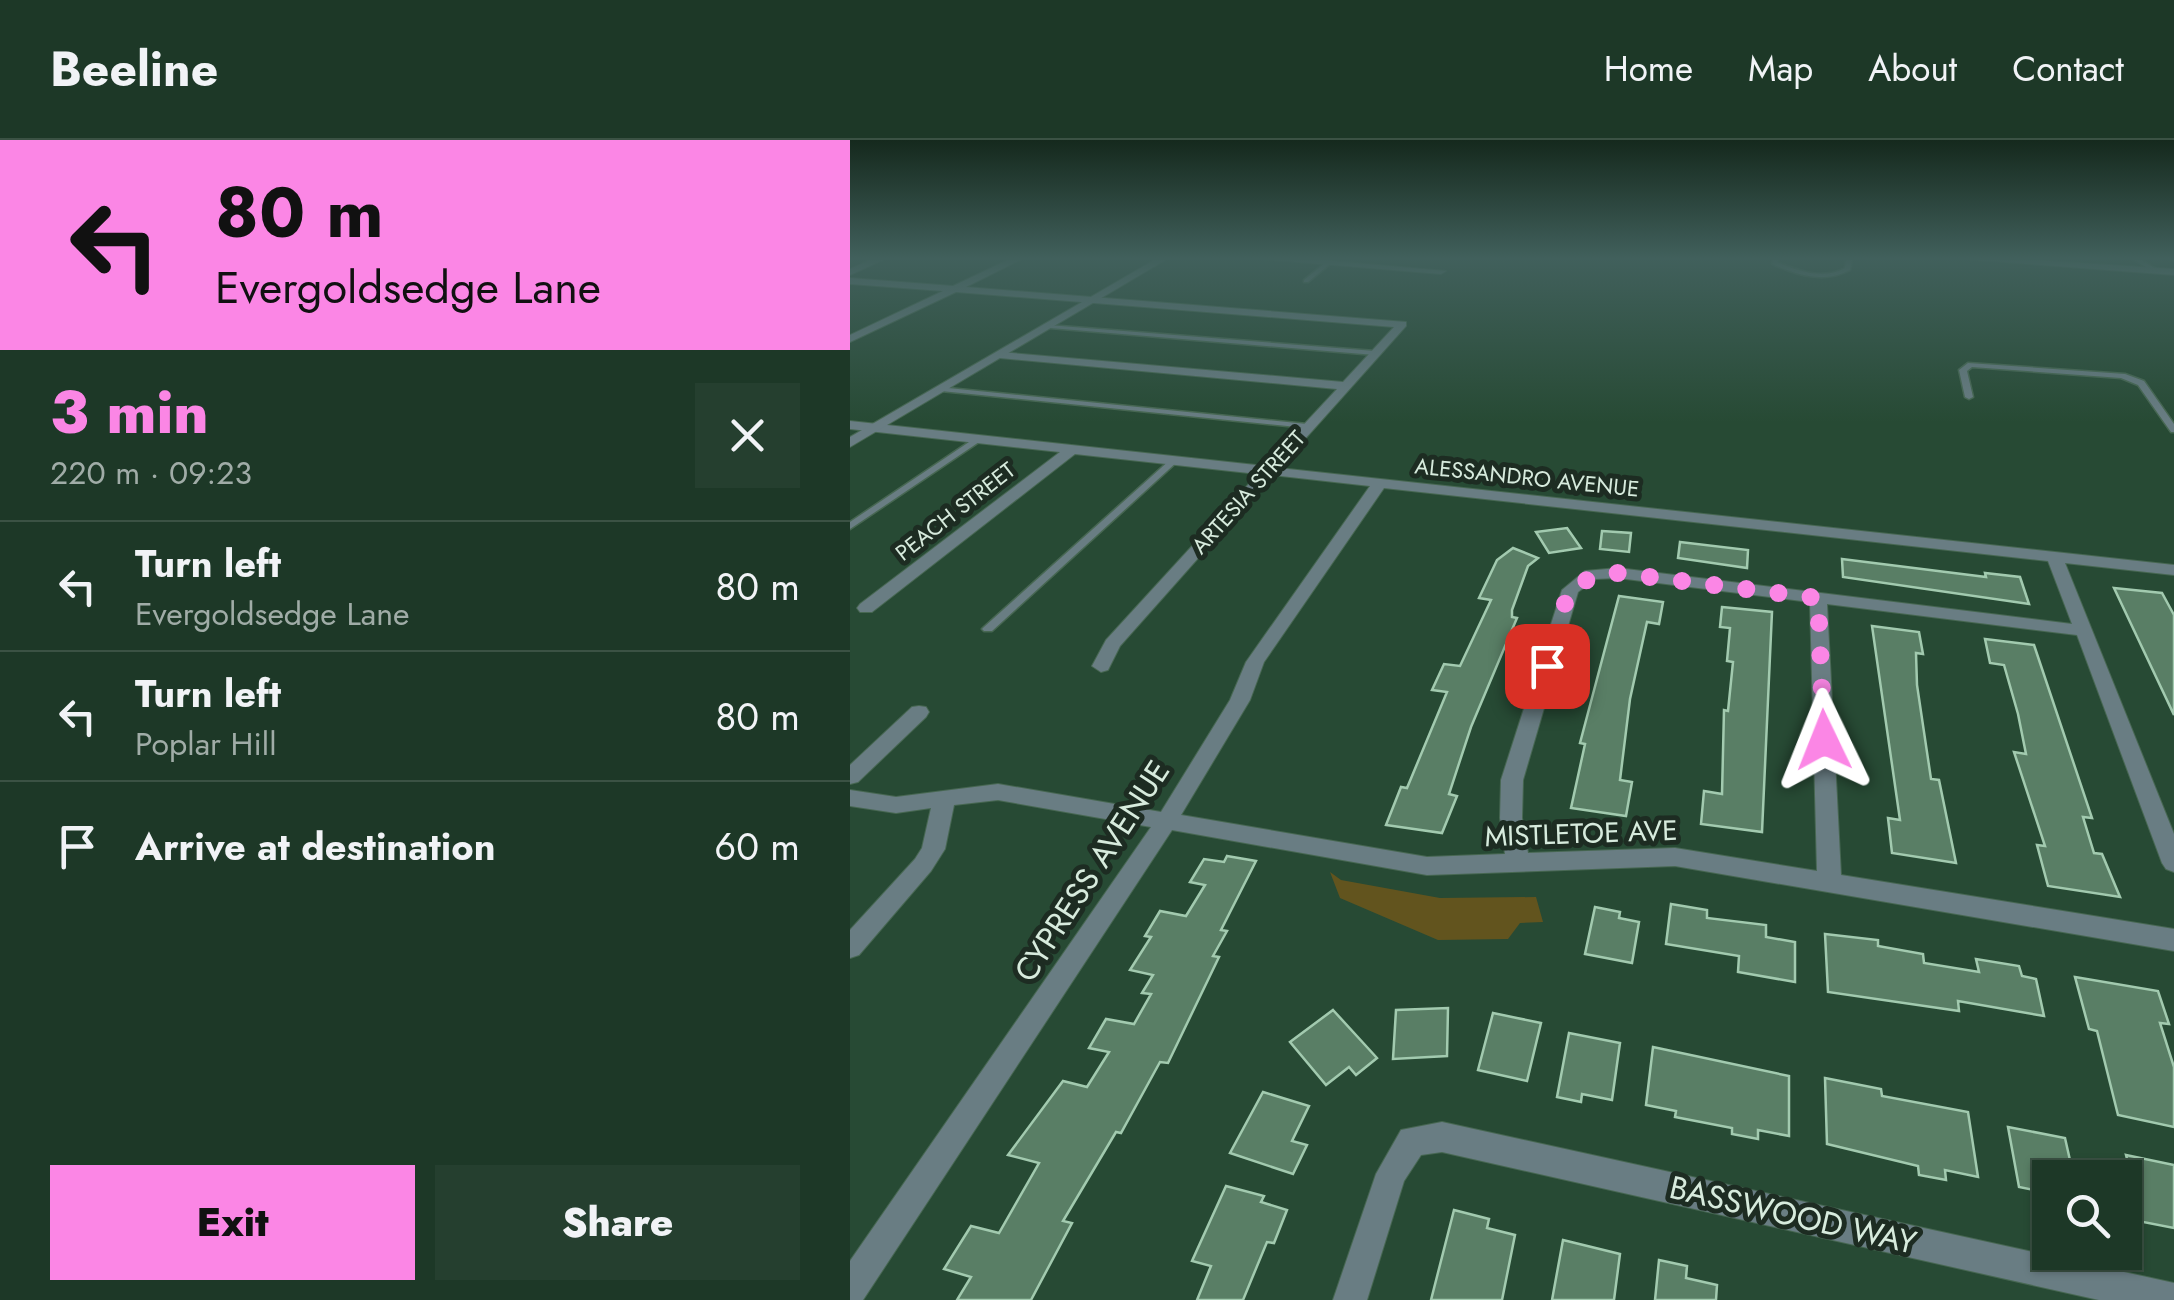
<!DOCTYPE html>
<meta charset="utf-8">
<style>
:root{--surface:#1d3827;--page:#253f2f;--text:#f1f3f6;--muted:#a0aca7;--line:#3b5244;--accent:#fb86e5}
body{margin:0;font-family:Jost,sans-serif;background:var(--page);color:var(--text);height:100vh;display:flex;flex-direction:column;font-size:38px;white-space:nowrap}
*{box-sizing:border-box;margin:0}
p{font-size:32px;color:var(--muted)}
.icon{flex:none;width:55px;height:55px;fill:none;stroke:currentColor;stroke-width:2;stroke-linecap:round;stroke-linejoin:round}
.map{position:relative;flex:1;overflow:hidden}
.side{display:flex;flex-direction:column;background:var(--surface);width:850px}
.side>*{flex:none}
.banner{background:#fb86e5;color:#111;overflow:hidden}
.controls{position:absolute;left:1182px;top:1020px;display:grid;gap:20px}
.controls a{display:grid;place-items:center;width:110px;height:110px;border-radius:0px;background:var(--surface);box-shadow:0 2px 8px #0004,0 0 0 2px var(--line);font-size:50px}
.pin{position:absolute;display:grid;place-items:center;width:85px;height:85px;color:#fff;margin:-42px;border-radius:20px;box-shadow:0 5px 15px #0006}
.me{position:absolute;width:110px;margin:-55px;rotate:358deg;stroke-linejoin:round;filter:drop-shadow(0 0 8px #0008)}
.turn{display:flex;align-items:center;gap:35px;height:210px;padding:0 50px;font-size:45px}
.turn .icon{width:130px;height:130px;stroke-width:2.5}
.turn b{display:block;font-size:70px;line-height:85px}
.round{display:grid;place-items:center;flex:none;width:105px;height:105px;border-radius:0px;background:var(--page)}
.summary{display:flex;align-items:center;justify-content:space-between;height:170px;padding:0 50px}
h1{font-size:60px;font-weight:800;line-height:75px;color:var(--accent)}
.action{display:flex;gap:20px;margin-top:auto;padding:20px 50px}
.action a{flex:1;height:115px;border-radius:0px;background:var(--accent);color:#111;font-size:40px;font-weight:800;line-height:115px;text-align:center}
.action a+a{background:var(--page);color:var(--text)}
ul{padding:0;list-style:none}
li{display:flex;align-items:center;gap:30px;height:130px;padding:0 50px;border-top:2px solid var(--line)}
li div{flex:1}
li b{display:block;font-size:38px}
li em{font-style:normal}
header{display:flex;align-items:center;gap:60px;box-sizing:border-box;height:140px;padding:0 50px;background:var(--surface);border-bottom:2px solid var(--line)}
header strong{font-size:48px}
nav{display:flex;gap:55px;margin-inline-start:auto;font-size:35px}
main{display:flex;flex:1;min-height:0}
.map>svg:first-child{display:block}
.green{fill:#62541e}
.building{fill:#597e65;stroke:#a2caaf;stroke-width:2.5}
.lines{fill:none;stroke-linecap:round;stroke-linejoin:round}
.service-casing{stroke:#476752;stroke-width:3}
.minor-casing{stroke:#476752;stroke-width:2}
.tertiary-casing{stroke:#476752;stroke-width:2}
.service{fill:#697d83;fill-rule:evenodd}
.minor{fill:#697d83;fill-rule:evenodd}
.tertiary{fill:#697d83;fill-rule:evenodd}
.route{stroke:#fb86e5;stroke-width:18;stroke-dasharray:0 32.4}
.labels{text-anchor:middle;stroke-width:10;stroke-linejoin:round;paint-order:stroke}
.far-street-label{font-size:22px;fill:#d7ebdd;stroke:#1d2c22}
.street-label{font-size:28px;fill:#d7ebdd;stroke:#1d2c22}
.near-street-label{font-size:32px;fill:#d7ebdd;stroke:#1d2c22}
</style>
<header>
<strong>Beeline</strong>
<nav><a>Home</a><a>Map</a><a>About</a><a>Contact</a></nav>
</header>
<main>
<section class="side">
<div class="banner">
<div class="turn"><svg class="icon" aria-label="left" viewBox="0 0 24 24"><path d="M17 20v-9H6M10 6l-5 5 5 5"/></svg><div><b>80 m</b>Evergoldsedge Lane</div></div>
</div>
<div class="summary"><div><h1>3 min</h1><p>220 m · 09:23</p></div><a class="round"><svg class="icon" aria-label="close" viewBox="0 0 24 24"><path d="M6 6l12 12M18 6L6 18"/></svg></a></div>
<ul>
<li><svg class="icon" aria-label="left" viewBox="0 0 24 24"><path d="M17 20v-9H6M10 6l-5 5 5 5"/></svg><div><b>Turn left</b><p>Evergoldsedge Lane</p></div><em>80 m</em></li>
<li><svg class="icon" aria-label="left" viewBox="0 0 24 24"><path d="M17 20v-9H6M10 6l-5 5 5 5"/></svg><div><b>Turn left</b><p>Poplar Hill</p></div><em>80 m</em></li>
<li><svg class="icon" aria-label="arrive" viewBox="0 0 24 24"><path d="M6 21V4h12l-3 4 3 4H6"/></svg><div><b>Arrive at destination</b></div><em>60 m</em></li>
</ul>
<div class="action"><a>Exit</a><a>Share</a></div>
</section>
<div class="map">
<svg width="1324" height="1160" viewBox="0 0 1324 1160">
<rect width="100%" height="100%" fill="#274a34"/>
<polygon class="green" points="480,732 491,740 590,758 686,757 693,782 670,783 658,799 588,800 490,758"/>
<g class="building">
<polygon points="717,388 731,408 699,413 686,392"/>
<polygon points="752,391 781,393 779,412 750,409"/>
<polygon points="830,402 898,410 897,428 828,418"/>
<polygon points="663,408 688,418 678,426 662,470 662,477 667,478 621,587 599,654 607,656 592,693 536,685 551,647 557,648 597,552 582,550 594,524 610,526 641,460 629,458 647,420"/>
<polygon points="992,419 1136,437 1135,433 1170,437 1179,464 993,437"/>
<polygon points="1264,448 1312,453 1324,475 1324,575"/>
<polygon points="769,456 813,462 809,484 797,482 780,559 770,640 782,642 776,676 721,668 735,604 730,603"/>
<polygon points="872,467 922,472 912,692 851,684 854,651 872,654 874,570 878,571 883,522 877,521 880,488 870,487"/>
<polygon points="1022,486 1069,492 1073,514 1066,513 1067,545 1081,639 1089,640 1106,723 1042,713 1038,678 1050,680"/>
<polygon points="1135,499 1184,505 1242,678 1233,677 1244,713 1252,714 1270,757 1198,746 1187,705 1195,706 1164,612 1176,614 1168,574 1154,525 1140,523"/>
<polygon points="377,716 406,721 371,790 377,791 363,816 369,817 318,923 310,922 271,993 266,992 213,1081 222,1083 181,1160 107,1160 121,1137 94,1129 121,1086 149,1093 189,1023 158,1015 213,941 237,947 259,912 239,908 256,879 284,884 301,854 292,853 303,835 280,830 301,797 295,796 310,771 336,776 355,745 340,742 354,719 374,722"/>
<polygon points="821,764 857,770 857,778 916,785 916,797 945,802 945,842 888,832 889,816 816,804"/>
<polygon points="745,767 770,772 769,778 789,782 782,823 735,814"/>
<polygon points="975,794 1028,800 1028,806 1073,814 1074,823 1129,832 1126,819 1169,826 1172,836 1186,839 1194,876 1108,861 1109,871 978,852"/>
<polygon points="1225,837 1308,851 1319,884 1310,883 1324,927 1324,987 1268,975 1247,891 1239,889"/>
<polygon points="598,868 597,916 543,919 546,870"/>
<polygon points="483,870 527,918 506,935 499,927 476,945 440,902"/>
<polygon points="643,873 691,883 677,941 628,930"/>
<polygon points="719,893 770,903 762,960 732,954 731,962 707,957"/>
<polygon points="803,907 939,936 939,996 908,990 908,999 882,994 882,988 825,977 826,971 796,965"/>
<polygon points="975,938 1031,949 1032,956 1118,972 1128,1037 1095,1030 1096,1040 1069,1035 1068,1026 977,1004"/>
<polygon points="413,952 459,966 442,1001 457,1005 443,1034 380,1013"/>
<polygon points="1158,987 1215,998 1224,1038 1200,1038 1200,1053 1169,1047"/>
<polygon points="1276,1015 1324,1025 1324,1088 1293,1082"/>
<polygon points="376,1046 414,1056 411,1062 437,1070 424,1103 417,1102 393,1160 347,1160 361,1126 342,1121"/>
<polygon points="604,1070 639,1079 637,1088 665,1095 652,1160 581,1160"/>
<polygon points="713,1100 770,1114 764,1160 702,1160"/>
<polygon points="809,1120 837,1126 836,1138 867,1145 866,1160 805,1160"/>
</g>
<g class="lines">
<g class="service-casing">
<g id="service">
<path d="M923,119H929L927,122C949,131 973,140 995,128L996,119H1002L1000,130C974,144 947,135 922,124Z"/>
<polygon points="1283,119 1290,119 1309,131 1304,132"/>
<polygon points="1321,119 1324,119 1324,122"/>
<polygon points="475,123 480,124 458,142 454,142 454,140"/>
<polygon points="198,185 525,211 528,213 525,215 200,188 198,187"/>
<polygon points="1118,223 1275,234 1294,241 1324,284 1324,292 1321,292 1288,245 1271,238 1122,227 1117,231 1123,257 1119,259 1115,257 1109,230"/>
<polygon points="88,247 457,284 461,286 457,288 91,251 87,249"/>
<polygon points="125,298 132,300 0,389 0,382"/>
<polygon points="321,319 328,321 142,491 134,491 132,489 134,487"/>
</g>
</g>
<g class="minor-casing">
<g id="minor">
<polygon points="22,119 35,119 0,135 0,129"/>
<path d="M160,119H172L116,147L556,182V186L429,328L1324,425V435L1215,423L1324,694V732L1316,729L1312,723L1227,495L977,464L991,735L1324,789V811L825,726L577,735L322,690L13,1160H0V1121L301,687L148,660L104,665L95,709L81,731L9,815L0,818V790L65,719L72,708L81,668L46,673L0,666V650L46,657L148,644L311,672L380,560L396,522L520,346L422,335L270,506L258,530L251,532L242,526L256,500L408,334L225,314L22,472H10L7,468L10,464L210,312L0,289V281L415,326L487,249L150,218L144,215L150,212L493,242L544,187L106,152L0,202V195L93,151L0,144V138L103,146ZM534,348L1198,421L1222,484L768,428L735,431L712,450L651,640L650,678L655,714L577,717L331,675L400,560L414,522ZM768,438L960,462L967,731L825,708L678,713L672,678L673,640L728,452L745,439Z"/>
<polygon points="411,119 461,119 596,131 591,134"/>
<polygon points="69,566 76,567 79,572 76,577 8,642 0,644 0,625 62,567"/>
<polygon points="592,982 1324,1143 1324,1160 1249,1160 592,1012 571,1015 554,1041 517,1160 483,1160 526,1034 551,990"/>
</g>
</g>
<g class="tertiary-casing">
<g id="tertiary">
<polygon points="306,119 317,119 0,307 0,297"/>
<polygon points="1114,119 1168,119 1324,129 1324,135"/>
</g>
</g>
<use href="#service" class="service"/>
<use href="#minor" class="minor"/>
<use href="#tertiary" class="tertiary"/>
</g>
<linearGradient id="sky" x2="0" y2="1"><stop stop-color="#15291d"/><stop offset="0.42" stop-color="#41605c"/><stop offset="1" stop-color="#41605c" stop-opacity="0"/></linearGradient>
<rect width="1324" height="282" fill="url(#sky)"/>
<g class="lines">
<path class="route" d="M697,526C711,478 709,435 768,433L968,458L974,600"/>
</g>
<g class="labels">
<g class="far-street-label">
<text transform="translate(677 337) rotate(6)" y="8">ALESSANDRO AVENUE</text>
<text transform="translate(398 352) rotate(-48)" y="8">ARTESIA STREET</text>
<text transform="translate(105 371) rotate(-38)" y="8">PEACH STREET</text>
</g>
<g class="street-label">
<text transform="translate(731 693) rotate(-2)" y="10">MISTLETOE AVE</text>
</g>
<g class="near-street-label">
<text transform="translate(242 731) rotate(-57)" y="11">CYPRESS AVENUE</text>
<text transform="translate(943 1075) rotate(13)" y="11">BASSWOOD WAY</text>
</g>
</g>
</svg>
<div class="controls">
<a><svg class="icon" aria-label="search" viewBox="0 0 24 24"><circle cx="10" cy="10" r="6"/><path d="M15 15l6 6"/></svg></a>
</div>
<div class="pin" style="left:697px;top:526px;background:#d93025"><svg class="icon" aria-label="arrive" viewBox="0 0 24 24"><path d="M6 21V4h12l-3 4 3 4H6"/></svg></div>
<svg class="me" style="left:974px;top:600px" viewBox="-20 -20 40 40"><path d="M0-17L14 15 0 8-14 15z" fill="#fb86e5" stroke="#fff" stroke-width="4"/></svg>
</div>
</main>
